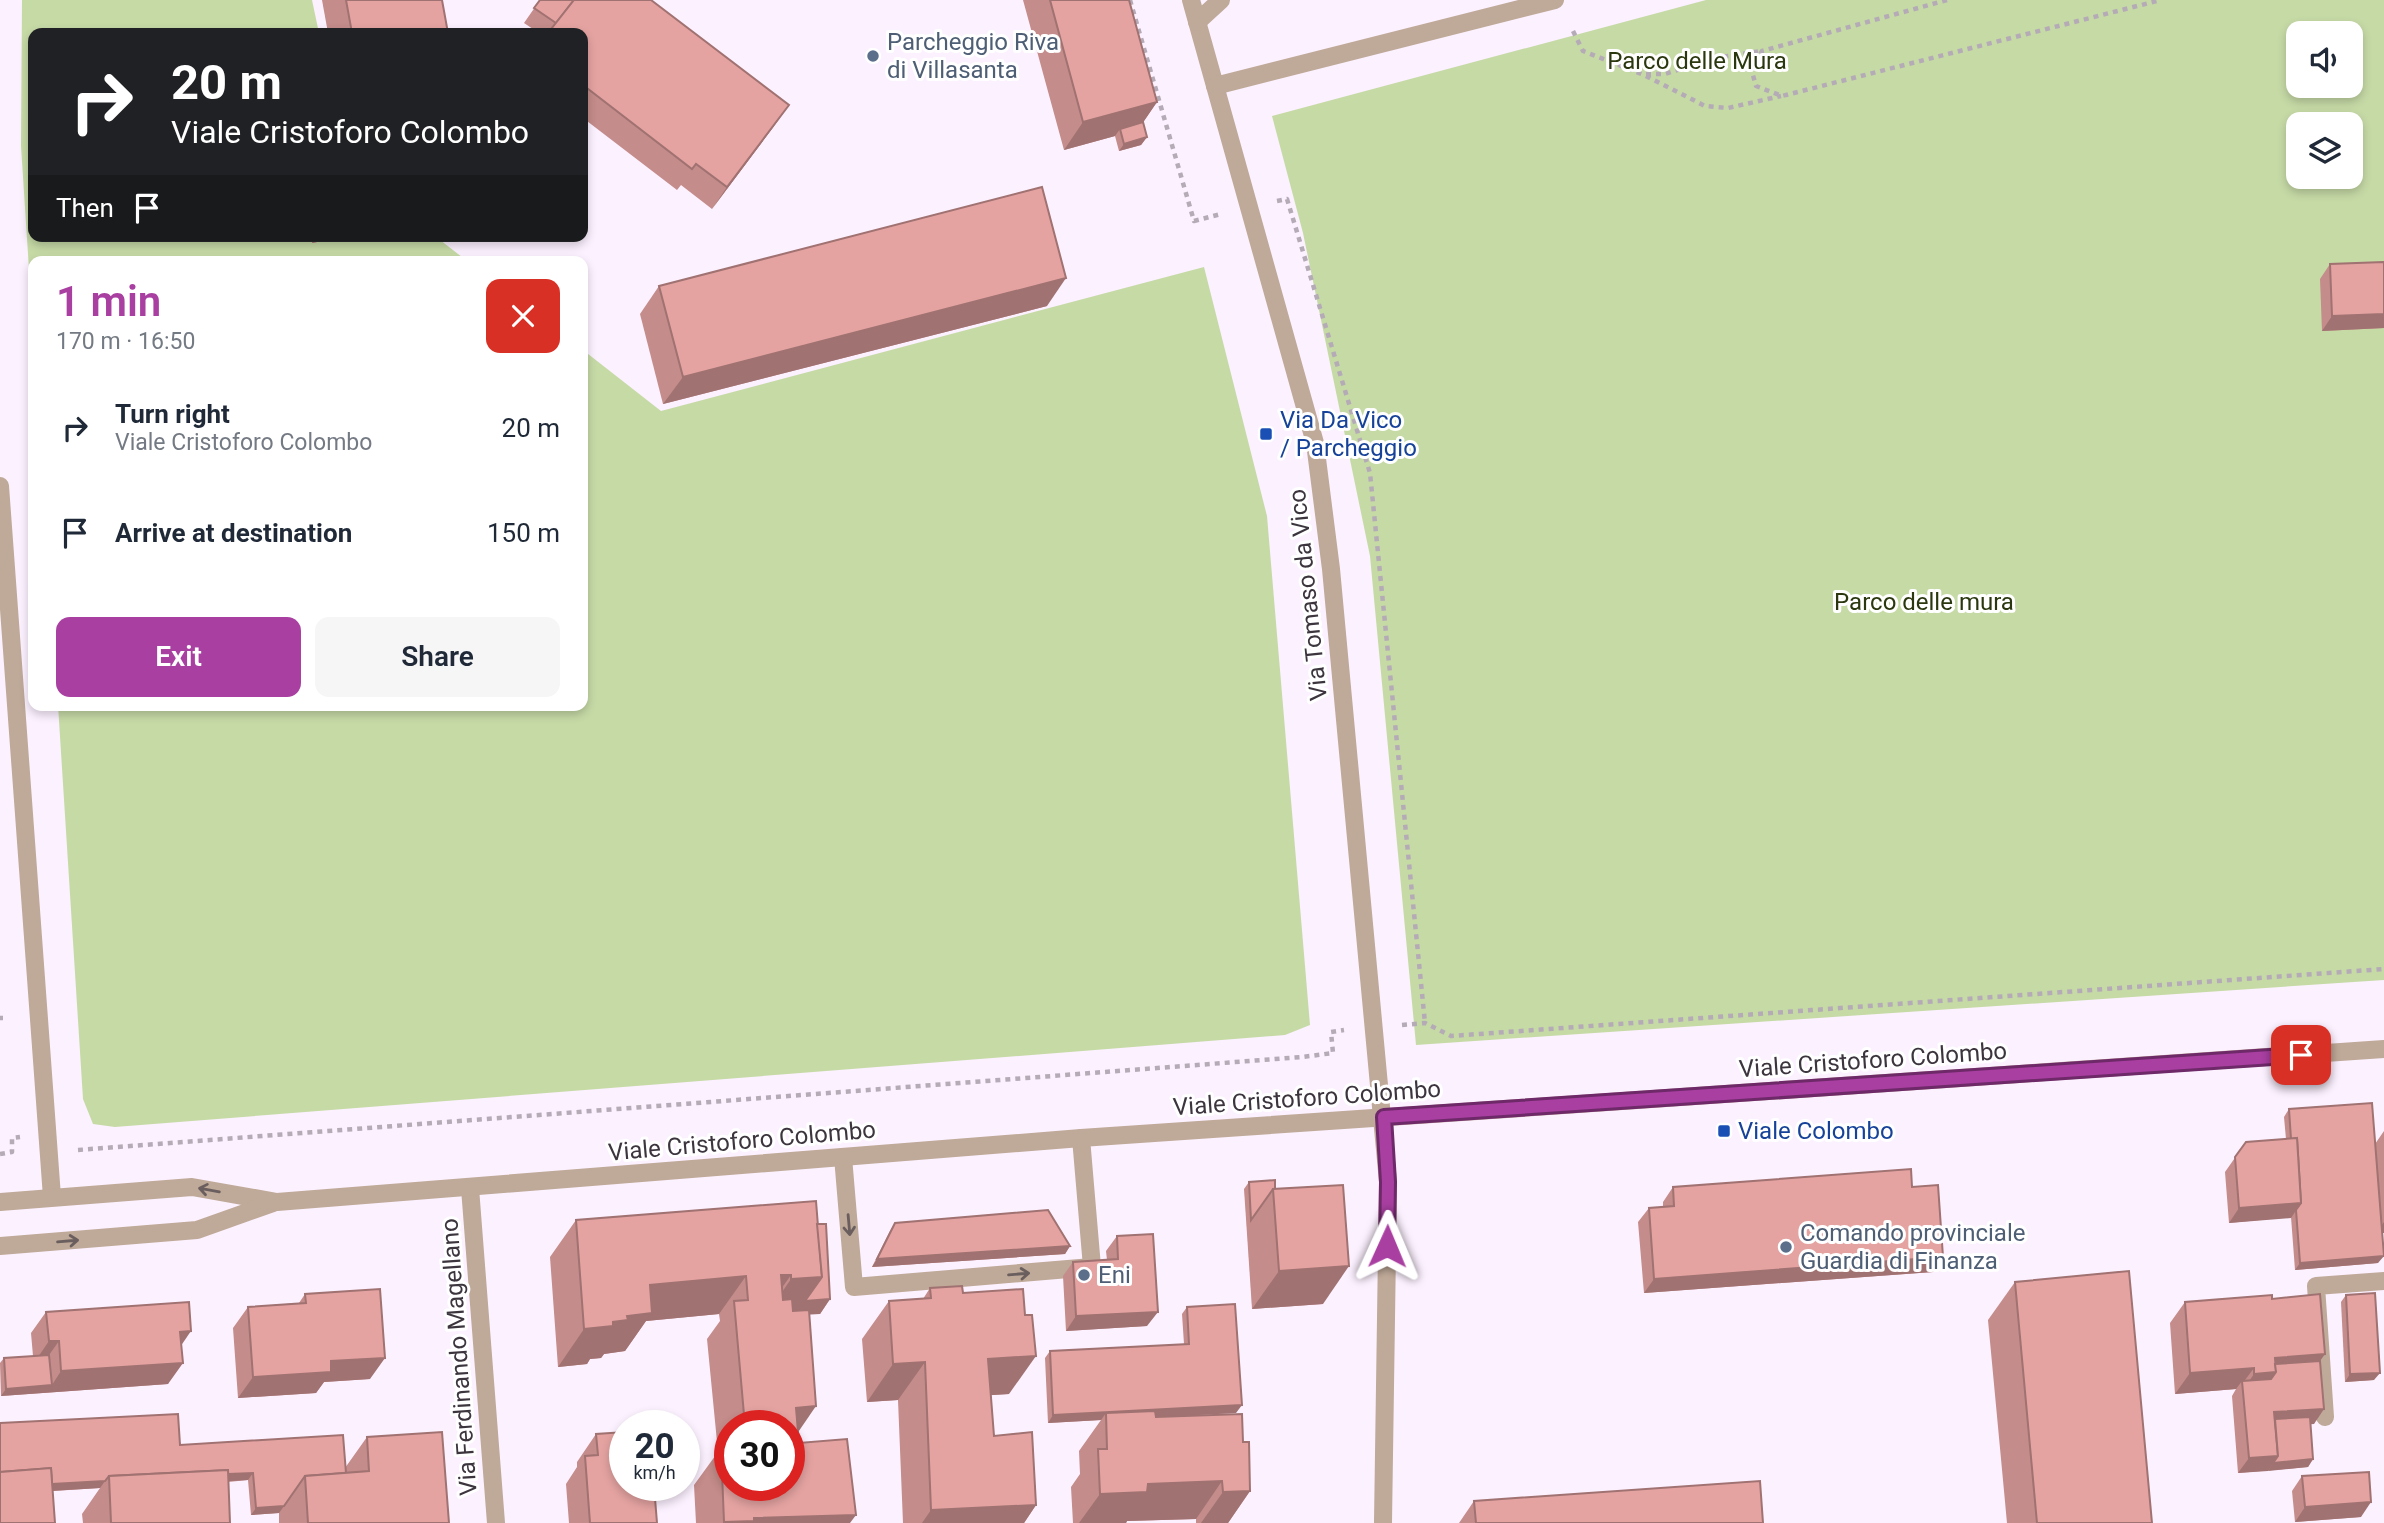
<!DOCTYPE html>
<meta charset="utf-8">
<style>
:root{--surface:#fff;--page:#f6f6f7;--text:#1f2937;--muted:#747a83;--accent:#a93fa1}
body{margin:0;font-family:Roboto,sans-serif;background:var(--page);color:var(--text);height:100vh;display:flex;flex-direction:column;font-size:26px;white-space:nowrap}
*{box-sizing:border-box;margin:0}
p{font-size:23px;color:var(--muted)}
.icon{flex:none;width:38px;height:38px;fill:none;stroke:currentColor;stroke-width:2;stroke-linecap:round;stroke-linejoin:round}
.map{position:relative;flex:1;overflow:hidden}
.sheet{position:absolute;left:28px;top:256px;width:560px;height:455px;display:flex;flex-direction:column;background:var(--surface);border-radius:14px;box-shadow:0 4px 10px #0003}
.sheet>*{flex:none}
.guide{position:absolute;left:28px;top:28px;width:560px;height:214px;border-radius:14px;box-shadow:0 4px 10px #0003;background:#202124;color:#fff;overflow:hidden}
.tools{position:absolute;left:2286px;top:21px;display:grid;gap:14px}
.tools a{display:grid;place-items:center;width:77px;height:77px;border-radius:14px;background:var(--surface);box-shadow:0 4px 10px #0003;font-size:35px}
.speed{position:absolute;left:609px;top:1410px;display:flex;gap:14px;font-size:35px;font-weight:700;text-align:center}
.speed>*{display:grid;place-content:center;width:91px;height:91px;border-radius:50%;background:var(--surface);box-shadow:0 4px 10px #0003;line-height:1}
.speed small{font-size:18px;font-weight:400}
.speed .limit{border:10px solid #d22;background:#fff;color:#111}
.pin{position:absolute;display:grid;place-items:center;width:60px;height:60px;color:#fff;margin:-30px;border-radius:14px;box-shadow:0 4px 10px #0006}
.me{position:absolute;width:77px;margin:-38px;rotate:1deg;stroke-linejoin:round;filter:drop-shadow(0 0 5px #0008)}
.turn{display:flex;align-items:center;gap:24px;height:147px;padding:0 28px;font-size:32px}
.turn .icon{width:91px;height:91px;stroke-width:2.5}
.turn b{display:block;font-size:49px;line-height:60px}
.then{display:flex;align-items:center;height:66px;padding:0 28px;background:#0003;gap:14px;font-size:26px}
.round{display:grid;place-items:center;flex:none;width:74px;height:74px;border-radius:14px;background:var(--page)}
.summary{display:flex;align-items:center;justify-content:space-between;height:119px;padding:0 28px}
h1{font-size:42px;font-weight:600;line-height:52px;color:var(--accent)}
.cta{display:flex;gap:14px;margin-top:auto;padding:14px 28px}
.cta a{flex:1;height:80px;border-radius:14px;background:var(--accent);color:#fff;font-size:28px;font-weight:600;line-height:80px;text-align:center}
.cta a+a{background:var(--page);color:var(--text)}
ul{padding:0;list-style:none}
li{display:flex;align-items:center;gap:21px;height:105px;padding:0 28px}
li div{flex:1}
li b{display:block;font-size:26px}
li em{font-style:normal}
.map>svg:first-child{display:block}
.green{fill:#c6daa6;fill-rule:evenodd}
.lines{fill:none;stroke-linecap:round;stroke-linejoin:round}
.path{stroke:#b5abb7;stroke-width:4.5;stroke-dasharray:5 5;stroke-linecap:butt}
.minor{stroke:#bfa998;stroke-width:18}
.wall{fill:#c48c8a;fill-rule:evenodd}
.shaded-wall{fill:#a07271}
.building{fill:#e4a3a1;stroke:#a07271;stroke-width:2}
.oneway{stroke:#6a5e5e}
.route-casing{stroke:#6e2969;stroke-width:18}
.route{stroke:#a93fa1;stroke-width:12}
.service-dot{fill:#5c6f8a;stroke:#fff;stroke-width:2.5}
.transit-dot{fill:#1a4fb4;stroke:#fff;stroke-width:2.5}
.labels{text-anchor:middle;stroke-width:6;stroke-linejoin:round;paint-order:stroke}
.service-label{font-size:24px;fill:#4e5e75;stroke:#fff;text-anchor:start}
.park-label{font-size:24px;fill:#2b380f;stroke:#fff}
.transit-label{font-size:24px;fill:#164399;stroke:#fff;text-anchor:start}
.street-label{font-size:24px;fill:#3c353e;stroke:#fff}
</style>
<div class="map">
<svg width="2384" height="1523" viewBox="0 0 2384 1523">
<rect width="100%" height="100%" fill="#fcf1ff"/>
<g class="green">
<polygon points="22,0 312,0 319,33 33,33 33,236 435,236 467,261 33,261 33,331 21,146"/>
<path d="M1706,0H2384V980L1416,1045L1370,556L1303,233L1272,116ZM2298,33H2350V86H2298ZM2298,124H2350V177H2298Z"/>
<polygon points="1204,267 1267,516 1310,1025 1285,1035 115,1127 93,1124 83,1099 58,705 583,705 583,350 661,411"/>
</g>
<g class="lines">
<g class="path">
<polyline points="1130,0 1194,221 1221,214"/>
<polyline points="1947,0 1762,51 1751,68 1756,86 1782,96 2161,0"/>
<polyline points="1573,31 1583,51 1644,75 1705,106 1728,108 1781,96"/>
<polyline points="1646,74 1665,74 1715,58 1761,51"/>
<polyline points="1277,201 1287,199 1370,473 1425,1023"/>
<polyline points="0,1018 3,1018"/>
<polyline points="1402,1025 1425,1023 1451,1036 2384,969"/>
<polyline points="78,1150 1302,1057 1333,1053 1331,1032 1344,1030"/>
<polyline points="0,1154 12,1152 12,1138 20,1137"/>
</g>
<g class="minor">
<polyline points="1191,0 1315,443 1331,569 1388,1182 1383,1523"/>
<polyline points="1197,22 1221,0"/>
<polyline points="1215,86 1555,0"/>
<polyline points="0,486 52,1197"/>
<polyline points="843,1157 854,1287 1092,1267 1081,1138"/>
<polyline points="470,1188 496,1523"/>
<polyline points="0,1202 192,1187 277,1202 1081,1138 2384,1049"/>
<polyline points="0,1246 197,1230 273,1203"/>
<polyline points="2325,1417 2316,1286 2384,1281"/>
</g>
</g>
<g class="wall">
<polygon points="322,0 442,0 448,33 328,33"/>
<polygon points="540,0 774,126 712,209 681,185 677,190 583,118 583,33 539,33 524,23"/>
<polygon points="1023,0 1129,0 1157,102 1143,122 1147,137 1141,145 1119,151 1115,136 1064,150"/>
<polygon points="311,236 339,236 338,238 312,243"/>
<polygon points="2384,262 2384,328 2322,331 2320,279 2330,264"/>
<polygon points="659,286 1047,306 663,404 640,314"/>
<polygon points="2289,1109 2375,1144 2384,1131 2384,1233 2382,1233 2378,1263 2295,1270 2291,1217 2229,1223 2225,1172 2246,1142 2286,1139 2284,1117"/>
<polygon points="1249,1182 1275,1189 1323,1304 1252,1309 1244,1189"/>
<polygon points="1673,1187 1912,1187 1943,1257 1933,1272 1644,1293 1638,1222 1649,1208 1663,1207 1663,1202"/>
<path d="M576,1220L817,1224L830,1299L820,1314H809L798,1433L799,1443L850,1523H696L694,1485L718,1452L707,1339L720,1321L719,1314L646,1321L625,1351L604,1354L601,1358L590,1359L587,1364L558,1367L550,1257ZM730,1426H789L730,1486Z"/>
<polygon points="895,1223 1070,1246 1065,1254 872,1267 890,1231"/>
<polygon points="1117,1236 1147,1326 1066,1331 1063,1276 1073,1262 1107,1260 1106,1251"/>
<polygon points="2015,1282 2152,1523 2007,1523 1988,1320"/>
<polygon points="930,1288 963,1293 1009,1394 991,1395 994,1436 1036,1505 1024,1523 903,1523 898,1400 867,1402 862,1339 889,1301 923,1299"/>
<polygon points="305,1294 370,1379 324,1382 316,1393 238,1398 233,1328 248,1307 299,1303"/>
<polygon points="2346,1295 2374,1380 2345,1382 2341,1302"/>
<polygon points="2272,1299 2320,1361 2314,1424 2310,1424 2313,1459 2308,1467 2238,1473 2232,1396 2236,1389 2175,1394 2170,1323 2185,1302"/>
<polygon points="1187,1307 1236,1413 1173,1416 1243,1442 1250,1491 1228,1523 1196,1523 1196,1519 1127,1521 1126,1523 1073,1523 1071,1487 1080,1474 1079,1451 1101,1420 1048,1423 1045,1358 1050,1351 1184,1344 1182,1314"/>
<polygon points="46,1312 181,1345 168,1384 1,1396 0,1363 4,1358 33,1356 31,1333"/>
<polygon points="0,1423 345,1468 367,1437 449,1523 279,1523 279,1513 251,1515 248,1480 228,1482 230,1523 83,1523 82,1514 100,1488 53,1491"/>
<polygon points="596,1434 657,1523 569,1523 566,1484 577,1467 577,1462"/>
<polygon points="2302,1476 2361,1517 2295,1522 2292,1491"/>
<polygon points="1474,1501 1763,1523 1459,1523"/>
</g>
<g class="shaded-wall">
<polygon points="1157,102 1138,130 1120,129 1115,136 1064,150 1083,122"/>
<polygon points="789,105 774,126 712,209 727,187"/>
<polygon points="1147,137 1141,145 1119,151 1124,144"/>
<polygon points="317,236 339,236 338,238 312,243"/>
<polygon points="1066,278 1047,306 663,404 683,377"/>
<polygon points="2384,314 2384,328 2322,331 2332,316"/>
<polygon points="2301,1203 2291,1218 2229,1223 2239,1208"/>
<polygon points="2384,1222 2384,1233 2376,1233"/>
<polygon points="1070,1246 1065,1254 872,1267 877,1259"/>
<polygon points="2384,1256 2378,1263 2295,1270 2300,1263"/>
<polygon points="1943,1257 1933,1272 1644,1293 1654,1279"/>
<polygon points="1349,1266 1323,1304 1252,1309 1279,1271"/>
<polygon points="781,1275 791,1275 764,1313"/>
<polygon points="746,1276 719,1314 646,1321 625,1351 604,1354 601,1358 590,1359 587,1364 558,1367 584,1329 613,1322 650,1285"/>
<polygon points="822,1277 830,1299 820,1314 765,1317 791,1279"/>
<polygon points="1158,1312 1147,1326 1066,1331 1076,1316"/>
<polygon points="191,1331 176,1353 180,1332"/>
<polygon points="49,1341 59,1341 44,1362 34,1363"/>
<polygon points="2325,1354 2310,1375 2243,1390 2254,1374 2275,1358"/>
<polygon points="1036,1356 1009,1394 962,1397 988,1359"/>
<polygon points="385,1358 370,1379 324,1382 316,1393 238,1398 253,1377 331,1361"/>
<polygon points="925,1362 898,1400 867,1402 893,1364"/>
<polygon points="183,1363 168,1384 1,1396 6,1389 52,1385 61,1371"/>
<polygon points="2254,1368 2242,1384 2242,1381 2236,1389 2175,1394 2190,1373"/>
<polygon points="2380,1373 2374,1380 2345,1382 2350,1374"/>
<polygon points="1242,1405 1236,1413 1106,1420 1106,1413 1101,1420 1048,1423 1053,1415"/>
<polygon points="816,1406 790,1444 796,1408"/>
<polygon points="2324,1409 2314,1424 2270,1427 2274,1412"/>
<polygon points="2278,1456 2268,1471 2238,1473 2249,1458"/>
<polygon points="2313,1459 2308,1467 2268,1471 2273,1463"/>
<polygon points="253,1473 248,1480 110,1488 109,1481"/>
<polygon points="105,1481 100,1488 0,1494 0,1487"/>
<polygon points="1222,1481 1196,1519 1127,1521 1126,1523 1079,1523 1100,1494 1148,1484"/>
<polygon points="1250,1491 1228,1523 1201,1523 1223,1492"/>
<polygon points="2371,1502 2361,1517 2295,1522 2305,1507"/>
<polygon points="1036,1505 1024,1523 922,1523 931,1510"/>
<polygon points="284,1506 279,1513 251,1515 256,1508"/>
<polygon points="856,1515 850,1523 723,1523 724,1522 754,1518"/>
</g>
<g class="building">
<polygon points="346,0 442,0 448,33 352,33"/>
<polygon points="540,0 574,0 556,23 534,8"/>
<polygon points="574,0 651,0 789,105 727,187 696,164 692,169 583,85 583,33 548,33"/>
<polygon points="1050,0 1129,0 1157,102 1083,122"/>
<polygon points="1143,122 1147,137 1124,144 1120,129"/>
<polygon points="1042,187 1066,278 683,377 659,286"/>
<polygon points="2384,262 2384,314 2332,316 2330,264"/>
<polygon points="2372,1103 2384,1256 2300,1263 2296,1210 2301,1203 2297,1138 2291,1139 2289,1109"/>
<polygon points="2297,1138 2301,1203 2239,1208 2235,1157 2246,1142"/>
<polygon points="1911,1169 1912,1187 1938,1185 1943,1257 1654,1279 1649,1208 1674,1206 1673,1187"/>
<polygon points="1275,1180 1275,1189 1273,1189 1251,1220 1249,1182"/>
<polygon points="1343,1185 1349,1266 1279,1271 1273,1189"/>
<polygon points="816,1201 822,1277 791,1279 791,1275 781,1275 783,1300 792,1299 793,1311 809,1310 816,1406 796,1408 799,1443 847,1439 856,1515 754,1518 754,1521 724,1522 721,1448 730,1447 730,1486 789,1486 789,1426 745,1426 734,1301 748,1300 746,1276 650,1285 652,1313 627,1316 628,1320 613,1322 613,1326 584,1329 576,1220"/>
<polygon points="1048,1210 1070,1246 877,1259 895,1223"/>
<polygon points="817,1224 826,1224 830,1299 805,1301 822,1277"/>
<polygon points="1153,1234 1158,1312 1076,1316 1073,1262 1118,1259 1117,1236"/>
<polygon points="2129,1271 2152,1523 2037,1523 2015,1282"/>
<polygon points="962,1286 963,1293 1023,1289 1025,1315 1032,1315 1036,1356 988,1359 994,1436 1032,1432 1036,1505 931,1510 925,1362 893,1364 889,1301 931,1298 930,1288"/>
<polygon points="380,1289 385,1358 331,1361 331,1372 253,1377 248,1307 306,1303 305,1294"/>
<polygon points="2375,1293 2380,1373 2350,1374 2346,1295"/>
<polygon points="2320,1294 2325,1354 2275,1358 2276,1372 2254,1374 2254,1368 2190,1373 2185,1302 2272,1295 2272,1299"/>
<polygon points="189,1302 191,1331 180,1332 183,1363 61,1371 59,1341 49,1341 46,1312"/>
<polygon points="1235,1304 1242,1405 1053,1415 1050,1351 1189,1344 1187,1307"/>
<polygon points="49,1355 52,1385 6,1389 4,1358"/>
<polygon points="2320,1361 2324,1409 2274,1412 2278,1456 2249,1458 2242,1381 2271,1379 2276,1372 2275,1364"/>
<polygon points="1155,1411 1156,1417 1242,1414 1243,1442 1249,1442 1250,1491 1223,1492 1222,1481 1148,1484 1147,1492 1100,1494 1098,1449 1107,1449 1106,1413"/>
<polygon points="178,1414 180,1445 343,1435 346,1473 305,1476 284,1506 256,1508 253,1473 228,1474 228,1470 109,1476 105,1481 52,1484 51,1468 0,1472 0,1423"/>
<polygon points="2310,1417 2313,1459 2273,1463 2278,1456 2275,1419"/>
<polygon points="442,1432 449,1523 308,1523 305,1476 369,1471 367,1437"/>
<polygon points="625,1432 625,1486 654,1486 657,1523 590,1523 585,1456 598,1455 596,1434"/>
<polygon points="51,1468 55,1523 0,1523 0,1472"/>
<polygon points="228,1470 230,1523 111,1523 109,1476"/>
<polygon points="2369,1472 2371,1502 2305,1507 2302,1476"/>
<polygon points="1760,1481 1763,1523 1476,1523 1474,1501"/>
</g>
<defs><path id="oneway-shaft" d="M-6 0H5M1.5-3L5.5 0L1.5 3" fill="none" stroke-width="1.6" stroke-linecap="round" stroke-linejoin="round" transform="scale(1.75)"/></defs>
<g class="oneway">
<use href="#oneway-shaft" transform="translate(209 1190) rotate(-170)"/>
<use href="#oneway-shaft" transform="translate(849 1225) rotate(85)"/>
<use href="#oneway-shaft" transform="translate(68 1241) rotate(-5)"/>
<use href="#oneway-shaft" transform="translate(1019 1274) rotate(-5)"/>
</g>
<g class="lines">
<g class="route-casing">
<polyline id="route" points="1387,1246 1388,1182 1384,1117 2301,1055"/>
</g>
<use href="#route" class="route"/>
</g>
<g class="service-dot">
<circle cx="873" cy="56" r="7"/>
<circle cx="1786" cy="1247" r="7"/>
<circle cx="1084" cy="1275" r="7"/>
</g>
<g class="transit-dot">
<rect x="1259" y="427" width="14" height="14" rx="3.5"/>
<rect x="1717" y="1124" width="14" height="14" rx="3.5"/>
</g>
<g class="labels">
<g class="service-label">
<text x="887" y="50">Parcheggio Riva<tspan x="887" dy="28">di Villasanta</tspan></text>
<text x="1800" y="1241">Comando provinciale<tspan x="1800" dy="28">Guardia di Finanza</tspan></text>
<text x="1098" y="1283">Eni</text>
</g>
<g class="park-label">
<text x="1697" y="69">Parco delle Mura</text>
<text x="1924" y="610">Parco delle mura</text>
</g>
<g class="transit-label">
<text x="1280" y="428">Via Da Vico<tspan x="1280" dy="28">/ Parcheggio</tspan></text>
<text x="1738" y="1139">Viale Colombo</text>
</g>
<g class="street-label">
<text transform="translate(1308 595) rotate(-96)" y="8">Via Tomaso da Vico</text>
<text transform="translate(1873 1060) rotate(-4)" y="8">Viale Cristoforo Colombo</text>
<text transform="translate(1307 1098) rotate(-4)" y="8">Viale Cristoforo Colombo</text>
<text transform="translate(742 1141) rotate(-5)" y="8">Viale Cristoforo Colombo</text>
<text transform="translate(459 1357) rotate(-94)" y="8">Via Ferdinando Magellano</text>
</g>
</g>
</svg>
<div class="tools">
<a><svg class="icon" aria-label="sound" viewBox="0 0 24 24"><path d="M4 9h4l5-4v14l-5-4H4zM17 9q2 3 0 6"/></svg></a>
<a><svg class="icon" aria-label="layers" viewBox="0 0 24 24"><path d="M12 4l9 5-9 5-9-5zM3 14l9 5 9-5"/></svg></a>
</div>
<div class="speed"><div>20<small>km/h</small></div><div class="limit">30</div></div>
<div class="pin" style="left:2301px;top:1055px;background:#d93025"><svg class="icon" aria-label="arrive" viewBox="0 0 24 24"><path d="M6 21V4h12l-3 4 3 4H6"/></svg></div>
<svg class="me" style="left:1387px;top:1246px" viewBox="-20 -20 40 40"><path d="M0-17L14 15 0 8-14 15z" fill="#a93fa1" stroke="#fff" stroke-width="4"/></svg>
<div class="guide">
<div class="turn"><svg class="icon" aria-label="right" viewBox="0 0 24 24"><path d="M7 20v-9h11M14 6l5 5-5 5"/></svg><div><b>20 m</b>Viale Cristoforo Colombo</div></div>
<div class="then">Then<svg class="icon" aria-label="arrive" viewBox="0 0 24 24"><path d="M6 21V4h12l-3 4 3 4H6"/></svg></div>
</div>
<section class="sheet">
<div class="summary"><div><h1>1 min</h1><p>170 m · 16:50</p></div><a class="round" style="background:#d93025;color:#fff"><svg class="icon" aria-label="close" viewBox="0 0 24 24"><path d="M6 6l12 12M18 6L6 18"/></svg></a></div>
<ul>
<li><svg class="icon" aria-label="right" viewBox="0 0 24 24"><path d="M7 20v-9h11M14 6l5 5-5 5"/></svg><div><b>Turn right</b><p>Viale Cristoforo Colombo</p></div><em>20 m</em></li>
<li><svg class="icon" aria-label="arrive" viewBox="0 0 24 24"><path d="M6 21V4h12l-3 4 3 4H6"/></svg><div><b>Arrive at destination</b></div><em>150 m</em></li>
</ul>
<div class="cta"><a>Exit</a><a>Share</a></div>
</section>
</div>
